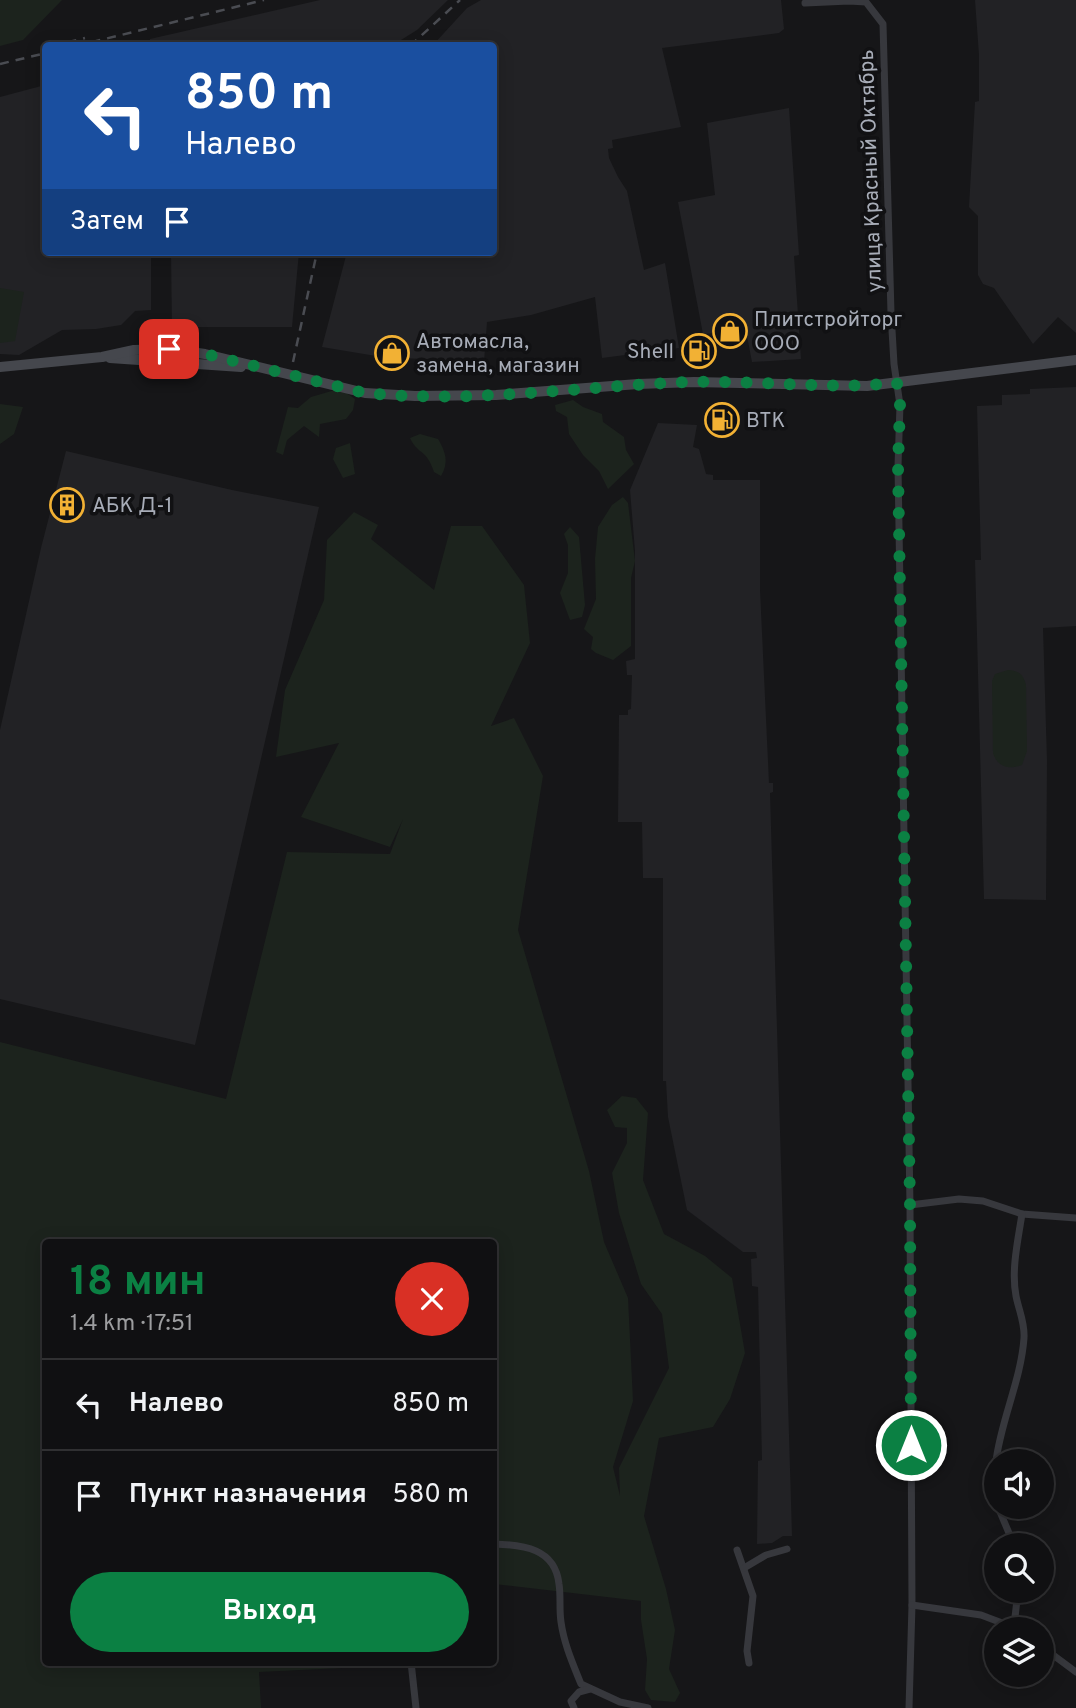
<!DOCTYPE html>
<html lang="ru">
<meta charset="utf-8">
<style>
:root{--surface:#101012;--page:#19191b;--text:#f1f3f6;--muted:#9c9d9f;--line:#303032;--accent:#0b8043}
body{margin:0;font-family:Overpass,sans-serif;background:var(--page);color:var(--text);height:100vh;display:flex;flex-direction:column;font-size:26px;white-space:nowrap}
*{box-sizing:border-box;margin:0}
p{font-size:23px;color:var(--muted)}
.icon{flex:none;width:38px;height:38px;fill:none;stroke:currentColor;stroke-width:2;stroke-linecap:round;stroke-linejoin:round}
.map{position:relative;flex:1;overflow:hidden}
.side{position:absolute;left:42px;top:1239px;width:455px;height:427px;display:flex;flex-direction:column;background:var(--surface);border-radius:7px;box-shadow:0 4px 18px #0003,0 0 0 2px var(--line)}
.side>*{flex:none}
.top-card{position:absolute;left:42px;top:42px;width:455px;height:214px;border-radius:7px;box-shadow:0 4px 18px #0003,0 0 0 2px var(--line);background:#1a4fa0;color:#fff;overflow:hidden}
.fabs{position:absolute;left:984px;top:1449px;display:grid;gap:14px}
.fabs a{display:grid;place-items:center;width:70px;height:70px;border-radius:50%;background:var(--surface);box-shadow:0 4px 18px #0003,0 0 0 2px var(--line);font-size:35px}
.pin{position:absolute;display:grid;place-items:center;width:60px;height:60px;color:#fff;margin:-30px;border-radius:14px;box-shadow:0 4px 10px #0006}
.me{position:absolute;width:77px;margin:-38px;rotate:0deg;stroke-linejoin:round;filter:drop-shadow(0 0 5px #0008)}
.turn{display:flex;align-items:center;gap:24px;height:147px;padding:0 28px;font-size:32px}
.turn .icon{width:91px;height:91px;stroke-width:2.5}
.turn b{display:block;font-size:49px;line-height:60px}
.then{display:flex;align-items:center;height:66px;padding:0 28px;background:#0003;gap:14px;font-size:26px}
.round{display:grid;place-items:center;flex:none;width:74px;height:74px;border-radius:37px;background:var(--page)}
.headline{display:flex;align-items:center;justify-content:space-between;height:119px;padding:0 28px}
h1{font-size:42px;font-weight:700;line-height:52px;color:var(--accent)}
.action{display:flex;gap:14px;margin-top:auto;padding:14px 28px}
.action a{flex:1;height:80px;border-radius:42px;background:var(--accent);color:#fff;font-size:28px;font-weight:700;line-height:80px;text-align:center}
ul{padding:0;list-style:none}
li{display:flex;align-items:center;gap:21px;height:91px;padding:0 28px;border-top:2px solid var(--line)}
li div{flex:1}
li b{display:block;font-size:26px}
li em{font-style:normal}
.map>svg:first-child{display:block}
.built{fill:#222225}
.green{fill:#1c231d}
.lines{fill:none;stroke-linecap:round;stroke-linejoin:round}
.street{stroke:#37383d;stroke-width:7}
.secondary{stroke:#45474d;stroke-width:10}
.rail{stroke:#4a4c52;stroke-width:2.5;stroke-dasharray:9 7;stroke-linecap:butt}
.route{stroke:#0b8043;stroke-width:12;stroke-dasharray:0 21.6}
.labels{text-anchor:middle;stroke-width:7;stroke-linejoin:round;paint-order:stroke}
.street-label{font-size:21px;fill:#a8adb8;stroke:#111113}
.poi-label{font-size:21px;fill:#a8adb8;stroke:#111113;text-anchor:start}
</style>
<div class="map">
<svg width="1076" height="1708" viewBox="0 0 1076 1708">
<rect width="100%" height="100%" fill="#161618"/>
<g class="built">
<polygon points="320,0 448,0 417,30 393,45 149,45 150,39"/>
<polygon points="481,0 781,0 784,29 779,33 662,48 681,127 612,140 613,148 608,149 609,158 618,177 627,191 644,270 665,263 679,348 602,358 595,297 531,315 487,322 484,362 382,357 322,347 347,252 494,252 494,46 433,45 467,8"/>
<polygon points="975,0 1076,0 1076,333 1058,317 1033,344 994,288 983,284 978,275 978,216 969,207 975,102 979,101 979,55"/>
<polygon points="45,85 46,252 151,252 151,310 135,311 121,325 96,329 62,330 19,355 0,354 0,97"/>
<polygon points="789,108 799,255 794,256 801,359 752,362 747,336 742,331 703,334 678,202 715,195 707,123"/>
<polygon points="171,252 299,252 292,327 172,327"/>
<polygon points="1076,387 1076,626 1043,628 1047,761 1046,900 984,899 975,560 981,560 977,406 1002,405 1002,395 1030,394 1030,389"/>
<polygon points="658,423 697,425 693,447 699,449 706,474 713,475 713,480 760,480 760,590 769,783 773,783 773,792 770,793 792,1536 783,1536 772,1543 757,1544 758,1461 762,1460 758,1287 752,1286 751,1259 757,1258 756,1252 743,1252 687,1210 668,1117 666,1081 663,1081 663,878 643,878 642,822 618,822 619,715 628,715 628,710 631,709 632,675 627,675 626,661 635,659 635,551 630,490"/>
<polygon points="66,451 232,490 319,507 195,1045 0,999 0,730 41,548"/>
</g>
<g class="green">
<polygon points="0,0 62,0 23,40 0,46"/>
<polygon points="0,288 24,292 15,341 0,343"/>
<polygon points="335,390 345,392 355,399 353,410 346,419 320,424 319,437 304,426 287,440 283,455 276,452 288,407 298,408 311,397"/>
<polygon points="573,400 583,407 602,414 603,422 624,437 626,450 634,464 608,489 599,471 583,455 569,434 567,417 556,411 555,405"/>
<polygon points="0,404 23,407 14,434 0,444"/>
<path d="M420,434L438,439C446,452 449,463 441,476L434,472C427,449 418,455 410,438Z"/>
<polygon points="350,443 355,474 343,478 333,459 336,448"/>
<polygon points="623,497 628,503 635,561 631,578 631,646 613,660 596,653 591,649 593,637 584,629 596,599 595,559 598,527 612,505"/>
<polygon points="354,512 378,525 371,539 434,590 451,526 482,526 524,585 530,643 491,726 514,718 543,776 518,930 589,1171 604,1242 628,1298 633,1401 613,1467 620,1496 619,1468 669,1368 662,1314 641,1284 619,1213 612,1173 627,1143 627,1128 615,1127 607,1110 622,1096 636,1098 648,1113 643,1180 664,1234 705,1256 732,1278 745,1353 730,1399 713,1427 659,1438 644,1516 666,1589 675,1630 669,1669 680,1693 675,1702 651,1700 645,1690 647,1659 641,1620 641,1601 494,1584 494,1242 46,1242 46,1662 342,1662 342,1668 259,1672 261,1708 0,1708 0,1042 226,1099 287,852 390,854 403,819 390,847 301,817 339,743 276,757 285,690 324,600 327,540"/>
<polygon points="570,527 579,537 585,605 582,617 570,620 560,593 568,573 568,545 564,534"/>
<path d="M1008,670C1019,671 1023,674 1026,685L1027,751L1022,765C1009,770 997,767 993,753L992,681L995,674Z"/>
</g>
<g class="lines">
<g class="street">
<polyline points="805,3 849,1 866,2 883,24 891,313 894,364 900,405 898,466 910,1205 912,1605 909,1708"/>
<polyline points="910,1205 959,1199 983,1201 1022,1214 1076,1218"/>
<path d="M996,1461C1001,1420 1021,1380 1024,1338C1025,1323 1019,1311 1016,1296C1011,1270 1018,1240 1022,1214"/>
<polyline points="996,1467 996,1483"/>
<polyline points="998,1507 1014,1545"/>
<path d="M494,1544C523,1545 555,1548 559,1584C561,1597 559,1609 561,1622C564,1644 573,1664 581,1684L620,1702L648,1708"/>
<polyline points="737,1550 753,1596 747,1651 749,1663"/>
<polyline points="744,1568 766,1555 787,1549"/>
<polyline points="912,1605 981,1615 1018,1629"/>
<polyline points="1014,1626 1018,1591"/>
<polyline points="1041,1646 1076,1672"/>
<polyline points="411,1662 416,1708"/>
<polyline points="574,1708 571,1701 579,1692 590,1689"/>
</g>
<g class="secondary">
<polyline points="110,358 241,367"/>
<polyline points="0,367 102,357 134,350 169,349 205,354 365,393 415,396 496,395 638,384 694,382 867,386 1076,360"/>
</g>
<g class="rail">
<polyline points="52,46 85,38"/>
<polyline points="76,46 264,0"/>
<polyline points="410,46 460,0"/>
<polyline points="0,64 46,53"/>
<polyline points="293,362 317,252"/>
</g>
</g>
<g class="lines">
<path class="route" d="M169,349L205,354L365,393C473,404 582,386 689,382C759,380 827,390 897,383L900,405L898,466L910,1205L911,1445"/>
</g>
<defs>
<g id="shop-ring" transform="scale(1.75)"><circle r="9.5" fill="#111113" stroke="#f2b134" stroke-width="1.5"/><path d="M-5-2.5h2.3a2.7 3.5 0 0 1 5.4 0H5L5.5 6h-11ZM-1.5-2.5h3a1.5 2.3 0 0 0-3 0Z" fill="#f2b134"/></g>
<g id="fuel-ring" transform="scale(1.75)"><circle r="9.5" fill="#111113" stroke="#f2b134" stroke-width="1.5"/><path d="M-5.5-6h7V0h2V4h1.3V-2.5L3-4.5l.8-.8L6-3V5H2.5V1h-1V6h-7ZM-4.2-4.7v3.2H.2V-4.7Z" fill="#f2b134"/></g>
<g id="building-ring" transform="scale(1.75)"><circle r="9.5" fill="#111113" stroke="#f2b134" stroke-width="1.5"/><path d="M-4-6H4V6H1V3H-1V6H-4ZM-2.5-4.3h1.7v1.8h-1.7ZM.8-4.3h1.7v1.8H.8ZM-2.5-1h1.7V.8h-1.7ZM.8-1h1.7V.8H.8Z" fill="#f2b134"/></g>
</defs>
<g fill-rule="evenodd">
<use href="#shop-ring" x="730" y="331"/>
<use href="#fuel-ring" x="699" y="351"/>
<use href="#shop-ring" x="392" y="353"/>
<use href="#fuel-ring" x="722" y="420"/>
<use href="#building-ring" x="67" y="505"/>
</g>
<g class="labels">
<g class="street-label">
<text transform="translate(870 171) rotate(-92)" y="7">улица Красный Октябрь</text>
</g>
<g class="poi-label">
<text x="754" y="326">Плитстройторг<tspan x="754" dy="24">ООО</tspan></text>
<text x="416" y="348">Автомасла,<tspan x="416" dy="24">замена, магазин</tspan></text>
<text x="674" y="358" text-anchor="end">Shell</text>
<text x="746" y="427">ВТК</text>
<text x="92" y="512">АБК Д-1</text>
</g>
</g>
</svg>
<div class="fabs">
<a><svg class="icon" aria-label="sound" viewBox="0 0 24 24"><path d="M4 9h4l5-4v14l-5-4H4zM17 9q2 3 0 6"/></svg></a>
<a><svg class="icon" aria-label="search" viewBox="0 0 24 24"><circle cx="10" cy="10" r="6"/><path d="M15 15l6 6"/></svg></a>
<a><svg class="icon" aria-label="layers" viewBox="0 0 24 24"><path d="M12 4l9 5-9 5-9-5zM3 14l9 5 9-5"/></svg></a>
</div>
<div class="pin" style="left:169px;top:349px;background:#d93025"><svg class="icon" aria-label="arrive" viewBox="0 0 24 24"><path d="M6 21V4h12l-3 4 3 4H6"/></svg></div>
<svg class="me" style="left:911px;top:1445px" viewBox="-20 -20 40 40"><circle r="17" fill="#0b8043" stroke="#fff" stroke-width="3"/><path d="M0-11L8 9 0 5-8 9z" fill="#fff"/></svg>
<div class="top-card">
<div class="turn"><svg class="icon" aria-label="left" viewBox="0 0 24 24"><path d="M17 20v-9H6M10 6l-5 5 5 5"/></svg><div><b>850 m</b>Налево</div></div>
<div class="then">Затем<svg class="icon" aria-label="arrive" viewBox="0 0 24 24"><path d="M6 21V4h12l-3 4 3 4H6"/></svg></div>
</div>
<section class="side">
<div class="headline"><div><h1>18 мин</h1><p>1.4 km · 17:51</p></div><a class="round" style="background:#d93025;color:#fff"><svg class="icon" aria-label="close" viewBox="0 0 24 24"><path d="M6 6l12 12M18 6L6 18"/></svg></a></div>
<ul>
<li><svg class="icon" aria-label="left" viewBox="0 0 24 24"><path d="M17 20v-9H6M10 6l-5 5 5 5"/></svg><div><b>Налево</b></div><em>850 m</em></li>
<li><svg class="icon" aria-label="arrive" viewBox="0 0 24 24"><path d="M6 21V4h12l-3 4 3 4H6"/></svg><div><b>Пункт назначения</b></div><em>580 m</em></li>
</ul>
<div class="action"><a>Выход</a></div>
</section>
</div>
